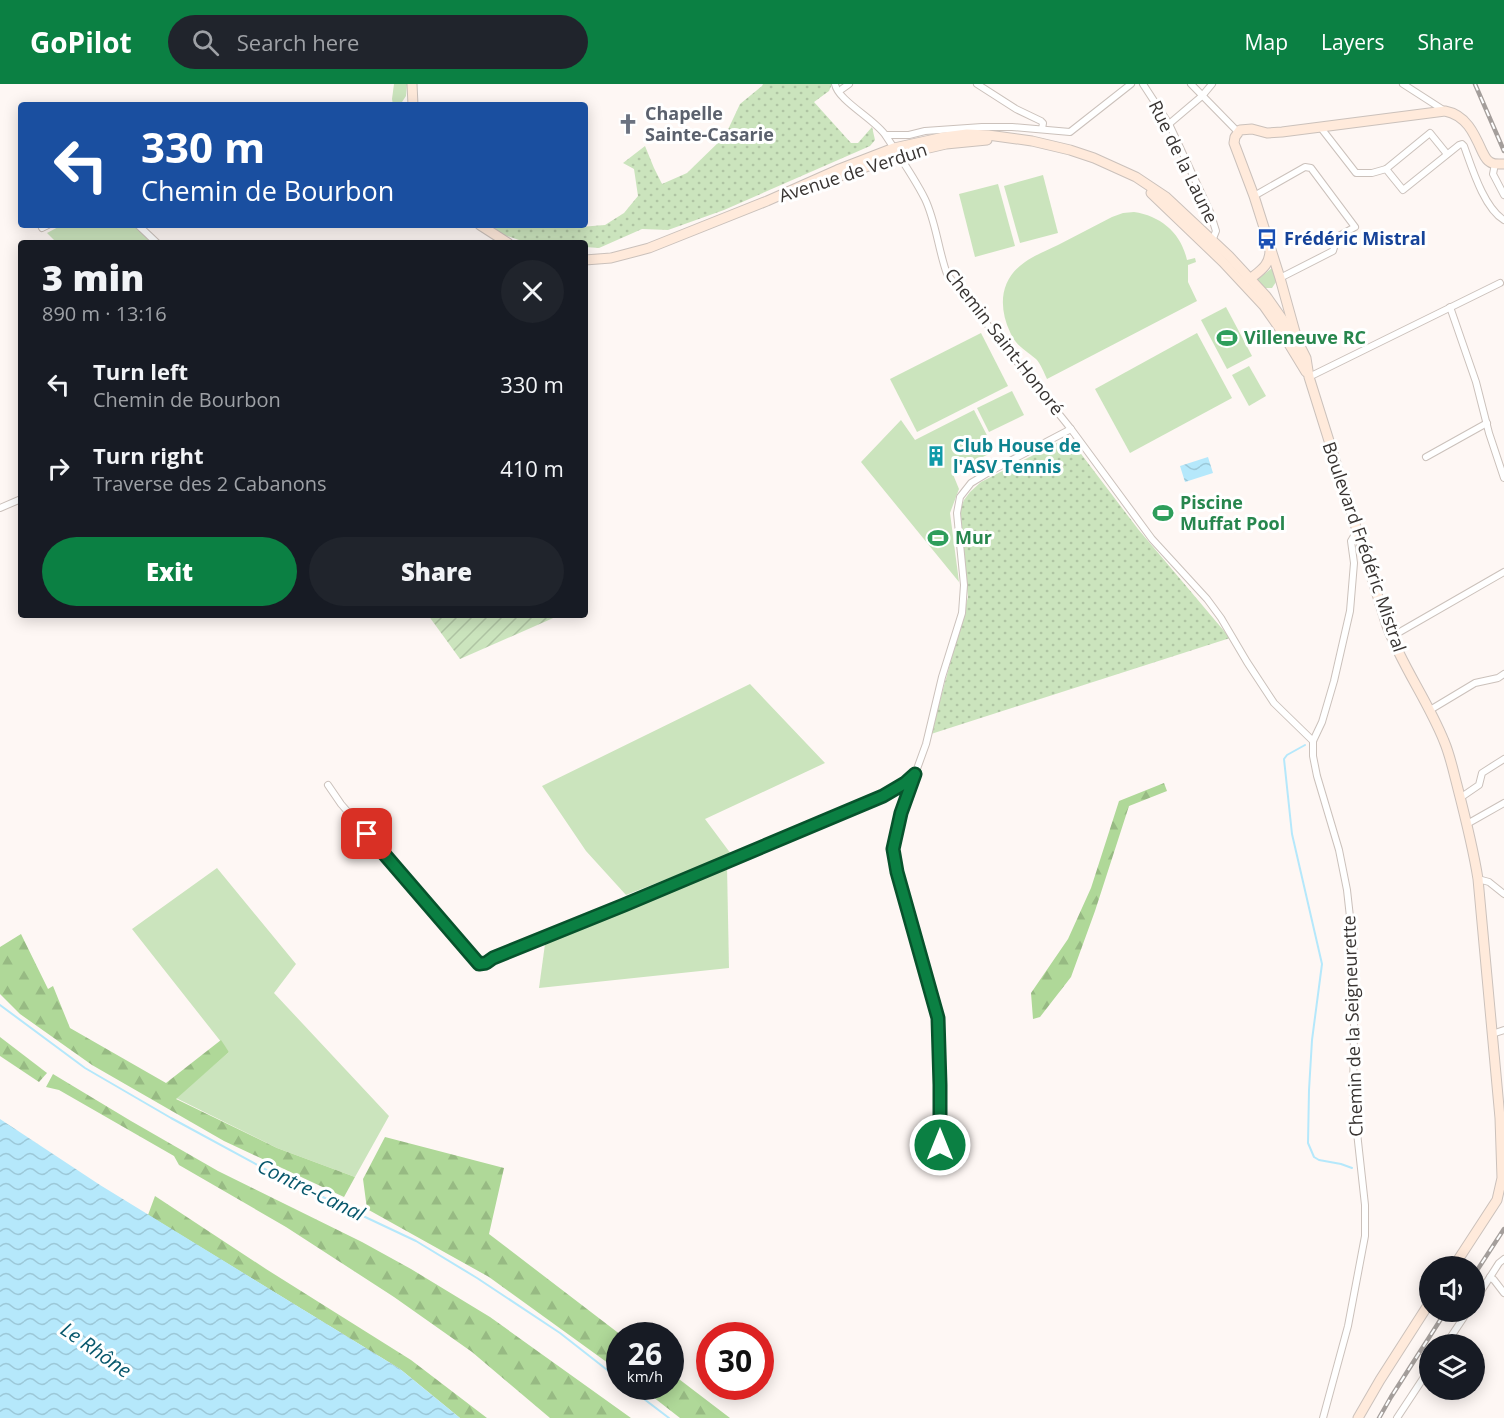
<!DOCTYPE html>
<meta charset="utf-8">
<style>
:root{--surface:#171b24;--page:#20242c;--text:#f1f3f6;--muted:#9ea1a6;--accent:#0b8043}
body{margin:0;font-family:"Open Sans",sans-serif;background:var(--page);color:var(--text);height:100vh;display:flex;flex-direction:column;font-size:22px;white-space:nowrap}
*{box-sizing:border-box;margin:0}
p{font-size:20px;color:var(--muted)}
.icon{flex:none;width:33px;height:33px;fill:none;stroke:currentColor;stroke-width:2;stroke-linecap:round;stroke-linejoin:round}
.map{position:relative;flex:1;overflow:hidden}
.drawer{position:absolute;left:18px;top:156px;width:570px;height:378px;display:flex;flex-direction:column;background:var(--surface);border-radius:6px;box-shadow:0 3px 15px #0003}
.drawer>*{flex:none}
.banner{position:absolute;left:18px;top:18px;width:570px;height:126px;border-radius:6px;box-shadow:0 3px 15px #0003;background:#1a4fa0;color:#fff;overflow:hidden}
.buttons{position:absolute;left:1419px;top:1172px;display:grid;gap:12px}
.buttons a{display:grid;place-items:center;width:66px;height:66px;border-radius:50%;background:var(--surface);box-shadow:0 3px 15px #0003;font-size:30px}
.speed{position:absolute;left:606px;top:1238px;display:flex;gap:12px;font-size:30px;font-weight:700;text-align:center}
.speed>*{display:grid;place-content:center;width:78px;height:78px;border-radius:50%;background:var(--surface);box-shadow:0 3px 15px #0003;line-height:1}
.speed small{font-size:15px;font-weight:400}
.speed .limit{border:9px solid #d22;background:#fff;color:#111}
.pin{position:absolute;display:grid;place-items:center;width:51px;height:51px;color:#fff;margin:-26px;border-radius:12px;box-shadow:0 3px 9px #0006}
.me{position:absolute;width:66px;margin:-33px;rotate:0deg;stroke-linejoin:round;filter:drop-shadow(0 0 4px #0008)}
.turn{display:flex;align-items:center;gap:21px;height:126px;padding:0 24px;font-size:27px}
.turn .icon{width:78px;height:78px;stroke-width:2.5}
.turn b{display:block;font-size:42px;line-height:51px}
.round{display:grid;place-items:center;flex:none;width:63px;height:63px;border-radius:32px;background:var(--page)}
.overview{display:flex;align-items:center;justify-content:space-between;height:102px;padding:0 24px}
h1{font-size:36px;font-weight:800;line-height:45px}
.primary-button{display:flex;gap:12px;margin-top:auto;padding:12px 24px}
.primary-button a{flex:1;height:69px;border-radius:36px;background:var(--accent);color:#fff;font-size:24px;font-weight:800;line-height:69px;text-align:center}
.primary-button a+a{background:var(--page);color:var(--text)}
ul{padding:0;list-style:none}
li{display:flex;align-items:center;gap:18px;height:84px;padding:0 24px}
li div{flex:1}
li b{display:block;font-size:22px}
li em{font-style:normal}
header{display:flex;align-items:center;gap:36px;box-sizing:border-box;height:84px;padding:0 30px;background:var(--accent);color:#fff}
header strong{font-size:28px}
nav{display:flex;gap:33px;margin-inline-start:auto;font-size:21px}
.search{width:420px;height:54px;background:var(--page);display:flex;align-items:center;gap:15px;box-sizing:border-box;padding:0 21px;border-radius:33px;color:var(--muted);font-size:22px}
.map>svg:first-child{display:block}
.grass{fill:#cbe4bd}
.forest{fill:url(#forest-firs)}
.park{fill:url(#park-dots)}
.garden{fill:url(#garden-furrows)}
.water{fill:url(#water-waves)}
.lines{fill:none;stroke-linecap:round;stroke-linejoin:round}
.stream{stroke:#b5e8fb;stroke-width:2}
.street-casing{stroke:#cbc1bb;stroke-width:8}
.secondary-casing{stroke:#cbc1bb;stroke-width:11}
.street{stroke:#fff;stroke-width:6}
.secondary{stroke:#ffeadb;stroke-width:9}
.rail-casing{stroke:#a49e9b;stroke-width:4.5}
.rail{stroke:#fff;stroke-width:2;stroke-dasharray:7;stroke-linecap:butt}
.route-casing{stroke:#07532c;stroke-width:15}
.route{stroke:#0b8043;stroke-width:10}
.labels{text-anchor:middle;stroke-width:6;stroke-linejoin:round;paint-order:stroke}
.worship-label{font-size:18px;font-weight:bold;fill:#5b616d;stroke:#fff;text-anchor:start}
.street-label{font-size:18px;fill:#383432;stroke:#fff}
.transit-label{font-size:18px;font-weight:bold;fill:#164399;stroke:#fff;text-anchor:start}
.leisure-label{font-size:18px;font-weight:bold;fill:#27864d;stroke:#fff;text-anchor:start}
.culture-label{font-size:18px;font-weight:bold;fill:#0d838f;stroke:#fff;text-anchor:start}
.water-label{font-size:20px;font-style:italic;fill:#07576c;stroke:#fff}
</style>
<header>
<strong>GoPilot</strong>
<div class="search"><svg class="icon" aria-label="search" viewBox="0 0 24 24"><circle cx="10" cy="10" r="6"/><path d="M15 15l6 6"/></svg>Search here</div>
<nav><a>Map</a><a>Layers</a><a>Share</a></nav>
</header>
<div class="map">
<svg width="1504" height="1334" viewBox="0 0 1504 1334">
<defs>
<pattern id="forest-firs" width="22" height="20" patternUnits="userSpaceOnUse" patternTransform="scale(1.5)"><rect width="22" height="20" fill="#afd898"/><path d="M5 1l3.5 6h-7zM16 11l3.5 6h-7z" fill="#97ba83"/></pattern>
<pattern id="park-dots" width="8" height="8" patternUnits="userSpaceOnUse" patternTransform="scale(1.5)"><rect width="8" height="8" fill="#cbe4bd"/><path d="M2 2h.1M6 6h.1" fill="none" stroke="#afc4a3" stroke-width="1.8" stroke-linecap="round"/></pattern>
<pattern id="garden-furrows" width="10" height="10" patternUnits="userSpaceOnUse" patternTransform="scale(1.5)"><rect width="10" height="10" fill="#cbe4bd"/><path d="M-1 1l2-2M0 10L10 0M9 11l2-2" fill="none" stroke="#afc4a3"/></pattern>
<pattern id="water-waves" width="16" height="10" patternUnits="userSpaceOnUse" patternTransform="scale(1.5)"><rect width="16" height="10" fill="#b5e8fb"/><path d="M0 5q4-4 8 0t8 0" fill="none" stroke="#9cc8d8"/></pattern>
</defs>
<rect width="100%" height="100%" fill="#fef7f4"/>
<g class="grass">
<polygon points="394,0 407,0 406,12 400,21 393,21 392,15"/>
<polygon points="1043,91 1058,149 1020,159 1004,102"/>
<polygon points="998,100 1015,162 975,173 959,110"/>
<path d="M1134,128C1161,132 1181,149 1187,176L1195,174L1196,178L1188,181V198L1197,217L1047,295C1044,289 1041,280 1036,275C1025,266 1016,262 1010,248C998,222 1000,195 1025,178C1035,171 1048,166 1058,161C1076,152 1094,142 1112,133L1123,129Z"/>
<polygon points="62,141 133,141 153,159 57,159 47,149"/>
<polygon points="1272,184 1276,198 1272,204 1264,204 1257,196 1258,195"/>
<polygon points="1226,223 1252,272 1227,285 1201,236"/>
<polygon points="981,249 1008,302 917,348 890,295"/>
<polygon points="1197,249 1232,314 1130,369 1095,305"/>
<polygon points="1249,282 1266,312 1249,322 1232,291"/>
<polygon points="1012,307 1024,331 989,348 977,324"/>
<polygon points="974,326 995,367 952,388 959,405 950,429 959,498 861,378 901,336 915,356"/>
<polygon points="750,600 825,679 705,735 731,770 626,811 586,767 542,702"/>
<polygon points="727,782 729,884 539,904 545,860"/>
<polygon points="217,784 296,880 274,909 389,1032 355,1093 277,1064 176,1014 229,968 132,845"/>
</g>
<g class="forest">
<polygon points="1164,699 1167,707 1129,722 1095,827 1071,893 1040,933 1033,935 1031,909 1068,855 1091,804 1119,717"/>
<polygon points="21,850 48,905 53,902 70,944 166,999 221,956 229,968 176,1015 277,1064 355,1093 344,1113 224,1057 92,981 20,930 0,910 0,863"/>
<polygon points="0,953 47,989 39,998 0,972"/>
<polygon points="53,990 131,1037 218,1087 362,1158 411,1185 490,1233 631,1334 550,1334 472,1268 394,1213 286,1143 179,1081 174,1072 59,1006 46,1003"/>
<polygon points="385,1053 504,1084 489,1150 621,1251 620,1251 619,1287 489,1193 367,1125 363,1095"/>
<polygon points="155,1112 266,1185 411,1276 487,1334 460,1334 400,1285 148,1131"/>
<polygon points="671,1289 730,1334 680,1334 639,1302 670,1302"/>
</g>
<g class="park">
<polygon points="763,0 832,0 829,7 814,18 851,59 858,59 872,43 875,56 870,62 724,126 668,146 642,145 599,164 585,163 585,159 528,159 501,150 491,141 561,141 580,143 605,141 624,129 638,112 634,85 623,79 645,62 654,84 662,100 687,89 725,52 740,20 762,2"/>
<polygon points="1067,355 1072,358 1138,445 1230,554 931,650 968,513 959,441 959,428 964,416 970,408 981,398 1059,358"/>
</g>
<polygon class="garden" points="428,531 560,531 460,575"/>
<g class="water">
<polygon points="1208,373 1213,389 1185,398 1180,382"/>
<polygon points="0,1035 100,1101 400,1285 460,1334 0,1334"/>
</g>
<g class="lines">
<g class="stream">
<polyline points="1305,661 1287,671 1284,675 1292,750 1322,880 1312,956 1309,1006 1308,1059 1314,1073 1319,1076 1341,1080 1352,1084"/>
<polyline points="0,921 85,984 171,1034 274,1090 416,1157 477,1194 560,1249 620,1296"/>
<polyline points="627,1302 669,1334"/>
</g>
<g class="street-casing">
<g id="street">
<path d="M835,0C838,17 875,35 886,52C899,72 914,93 925,115C936,138 938,165 947,190L1071,345L1152,455L1207,515L1221,534L1247,578L1274,619L1313,657"/>
<polyline points="977,0 1016,25 1041,37 1043,39 1042,45"/>
<polyline points="1143,0 1169,40 1210,128 1216,147 1212,157"/>
<polyline points="1191,0 1238,48"/>
<polyline points="1403,0 1445,27"/>
<polyline points="842,5 849,0"/>
<polyline points="1169,40 1202,12 1212,0"/>
<path d="M1321,44L1356,89H1372L1386,85L1403,106L1459,61L1462,60L1464,62C1472,84 1484,124 1504,136"/>
<polyline points="886,51 909,51 925,47 982,43 1012,43 1070,48 1131,0"/>
<polyline points="1495,80 1493,90 1504,111"/>
<polyline points="1386,85 1430,49 1447,70"/>
<polyline points="1254,112 1305,83 1311,84 1355,143 1337,153 1333,167 1280,194"/>
<polyline points="138,141 157,159"/>
<polyline points="42,144 48,141"/>
<polyline points="1450,223 1476,298 1489,349 1504,394"/>
<polyline points="1309,293 1500,199"/>
<polyline points="1426,373 1487,339"/>
<polyline points="0,424 21,415"/>
<polyline points="1391,553 1504,488"/>
<polyline points="1430,626 1475,599 1498,594 1504,590"/>
<polyline points="328,701 341,720 479,880 486,879 493,874 625,821 883,712 905,699 914,691"/>
<polyline points="1460,714 1479,701 1482,689 1504,675"/>
<polyline points="1467,740 1504,719"/>
<polyline points="1478,795 1489,798 1504,810"/>
<polyline points="1492,950 1504,946"/>
<polyline points="939,1081 940,1001 938,934 897,788 893,765 901,729 926,660 942,593 962,529 964,501 957,429 960,413 971,399 989,388 1071,345"/>
<polyline points="1490,1193 1494,1196 1504,1209"/>
<polyline points="1474,1218 1499,1179 1504,1175"/>
<polyline points="1446,1260 1468,1227"/>
<polyline points="1323,1334 1348,1242 1365,1152 1365,1121 1353,1012 1355,878 1347,806 1339,766 1317,692 1313,672 1313,657 1322,638 1334,597 1350,527 1354,479 1351,457 1354,452 1357,450"/>
<polyline points="1397,1334 1430,1284"/>
</g>
</g>
<g class="secondary-casing">
<g id="secondary">
<polyline points="412,0 413,21"/>
<polyline points="818,100 899,71 946,60 987,56"/>
<polyline points="1151,109 1223,178 1264,222 1278,242 1306,288"/>
<polyline points="480,141 508,159"/>
<path d="M585,176L611,174L649,164L767,117L837,86L894,64L944,53L967,50L988,51L1032,57L1070,66L1094,74L1136,93L1166,113L1229,172L1266,212L1297,256L1306,274L1309,293L1387,542C1402,582 1428,617 1444,657C1450,671 1453,686 1457,701C1465,732 1473,763 1478,795L1500,1034L1502,1094L1497,1116L1454,1182"/>
<path d="M1250,195C1261,186 1270,181 1270,166"/>
<path d="M1295,248L1280,194L1254,112L1234,59L1235,53L1240,46L1252,45L1267,49L1282,48L1445,27C1466,31 1474,49 1482,67C1484,71 1486,76 1490,78C1494,81 1499,80 1504,80"/>
<polyline points="1358,1334 1380,1296 1430,1218"/>
</g>
</g>
<use href="#street" class="street"/>
<use href="#secondary" class="secondary"/>
<g class="rail-casing">
<g id="rail">
<polyline points="1475,0 1504,67"/>
<polyline points="1474,1191 1504,1145"/>
<polyline points="1379,1334 1391,1313 1446,1227"/>
</g>
</g>
<use href="#rail" class="rail"/>
</g>
<g class="lines">
<g class="route-casing">
<polyline id="route" points="367,750 479,880 486,879 493,874 624,821 883,712 905,699 915,690 901,729 893,765 897,788 938,934 940,1001 940,1061"/>
</g>
<use href="#route" class="route"/>
</g>
<defs>
<g id="church-bare" transform="scale(1.62)"><path d="M-1.2-6h2.4v3.5h3.3v2.4h-3.3V6h-2.4V-.1h-3.3v-2.4h3.3Z" fill="#6b7280" stroke="#fff" stroke-width="2.5" paint-order="stroke"/></g>
<g id="bus-bare" transform="scale(1.62)"><path d="M-5-6H5V4H4V6H2V4H-2V6H-4V4H-5ZM-3.5-4V0h7V-4ZM-3.5 1.2v1.5H-2V1.2ZM2 1.2v1.5H3.5V1.2Z" fill="#1a4fb4" stroke="#fff" stroke-width="2.5" paint-order="stroke"/></g>
<g id="stadium-bare" transform="scale(1.62)"><path d="M0-5a6.5 5 0 1 0 0 10a6.5 5 0 1 0 0-10ZM-3.5-1.8h7v3.6h-7Z" fill="#2e9e5b" stroke="#fff" stroke-width="2.5" paint-order="stroke"/></g>
<g id="building-bare" transform="scale(1.62)"><path d="M-4-6H4V6H1V3H-1V6H-4ZM-2.5-4.3h1.7v1.8h-1.7ZM.8-4.3h1.7v1.8H.8ZM-2.5-1h1.7V.8h-1.7ZM.8-1h1.7V.8H.8Z" fill="#0f9aa8" stroke="#fff" stroke-width="2.5" paint-order="stroke"/></g>
</defs>
<g fill-rule="evenodd">
<use href="#church-bare" x="628" y="40"/>
<use href="#bus-bare" x="1267" y="155"/>
<use href="#stadium-bare" x="1227" y="254"/>
<use href="#building-bare" x="936" y="372"/>
<use href="#stadium-bare" x="1163" y="429"/>
<use href="#stadium-bare" x="938" y="454"/>
</g>
<g class="labels">
<g class="worship-label">
<text x="645" y="36">Chapelle<tspan x="645" dy="21">Sainte-Casarie</tspan></text>
</g>
<g class="street-label">
<text transform="translate(1183 78) rotate(64)" y="6">Rue de la Laune</text>
<text transform="translate(853 89) rotate(-18)" y="6">Avenue de Verdun</text>
<text transform="translate(1004 258) rotate(52)" y="6">Chemin Saint-Honoré</text>
<text transform="translate(1364 463) rotate(71)" y="6">Boulevard Frédéric Mistral</text>
<text transform="translate(1353 942) rotate(-92)" y="6">Chemin de la Seigneurette</text>
</g>
<g class="transit-label">
<text x="1284" y="161">Frédéric Mistral</text>
</g>
<g class="leisure-label">
<text x="1244" y="260">Villeneuve RC</text>
<text x="1180" y="425">Piscine<tspan x="1180" dy="21">Muffat Pool</tspan></text>
<text x="955" y="460">Mur</text>
</g>
<g class="culture-label">
<text x="953" y="368">Club House de<tspan x="953" dy="21">l'ASV Tennis</tspan></text>
</g>
<g class="water-label">
<text transform="translate(311 1106) rotate(26)" y="7">Contre-Canal</text>
<text transform="translate(96 1266) rotate(35)" y="7">Le Rhône</text>
</g>
</g>
</svg>
<div class="buttons">
<a><svg class="icon" aria-label="sound" viewBox="0 0 24 24"><path d="M4 9h4l5-4v14l-5-4H4zM17 9q2 3 0 6"/></svg></a>
<a><svg class="icon" aria-label="layers" viewBox="0 0 24 24"><path d="M12 4l9 5-9 5-9-5zM3 14l9 5 9-5"/></svg></a>
</div>
<div class="speed"><div>26<small>km/h</small></div><div class="limit">30</div></div>
<div class="pin" style="left:367px;top:750px;background:#d93025"><svg class="icon" aria-label="arrive" viewBox="0 0 24 24"><path d="M6 21V4h12l-3 4 3 4H6"/></svg></div>
<svg class="me" style="left:940px;top:1061px" viewBox="-20 -20 40 40"><circle r="17" fill="#0b8043" stroke="#fff" stroke-width="3"/><path d="M0-11L8 9 0 5-8 9z" fill="#fff"/></svg>
<div class="banner">
<div class="turn"><svg class="icon" aria-label="left" viewBox="0 0 24 24"><path d="M17 20v-9H6M10 6l-5 5 5 5"/></svg><div><b>330 m</b>Chemin de Bourbon</div></div>
</div>
<section class="drawer">
<div class="overview"><div><h1>3 min</h1><p>890 m · 13:16</p></div><a class="round"><svg class="icon" aria-label="close" viewBox="0 0 24 24"><path d="M6 6l12 12M18 6L6 18"/></svg></a></div>
<ul>
<li><svg class="icon" aria-label="left" viewBox="0 0 24 24"><path d="M17 20v-9H6M10 6l-5 5 5 5"/></svg><div><b>Turn left</b><p>Chemin de Bourbon</p></div><em>330 m</em></li>
<li><svg class="icon" aria-label="right" viewBox="0 0 24 24"><path d="M7 20v-9h11M14 6l5 5-5 5"/></svg><div><b>Turn right</b><p>Traverse des 2 Cabanons</p></div><em>410 m</em></li>
</ul>
<div class="primary-button"><a>Exit</a><a>Share</a></div>
</section>
</div>
